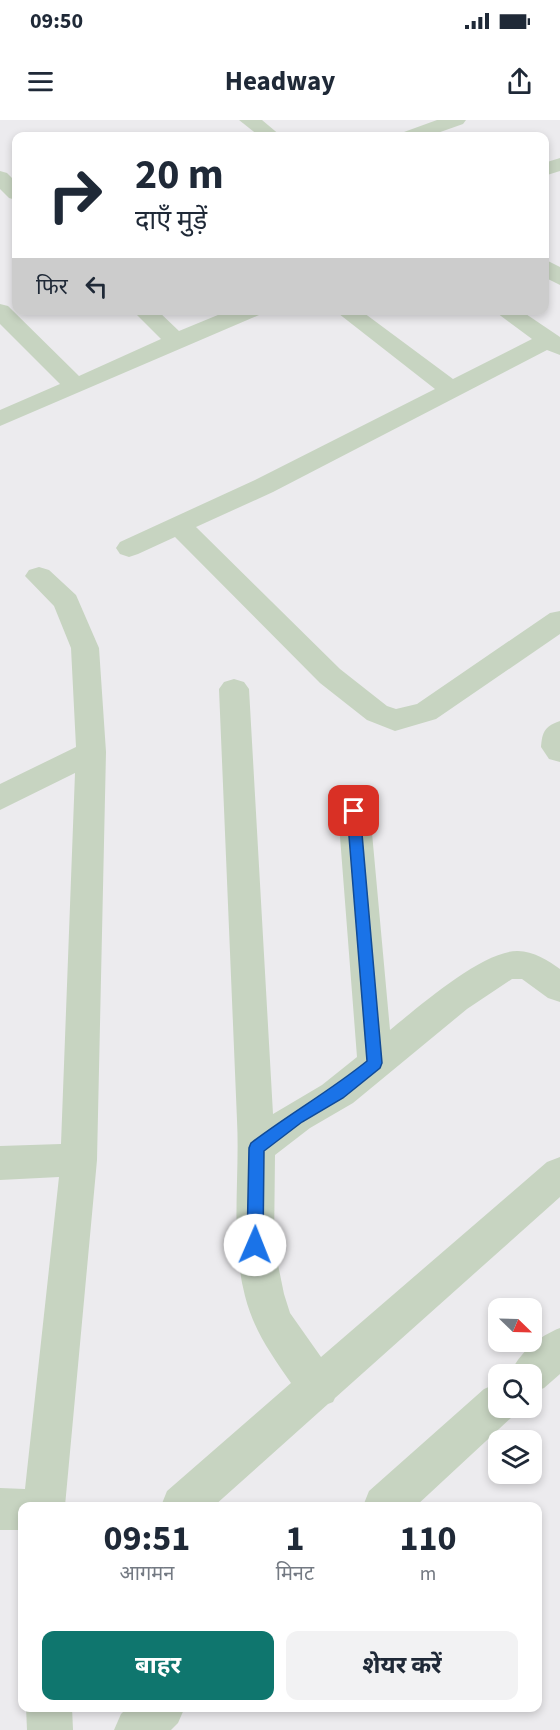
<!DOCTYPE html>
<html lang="hi">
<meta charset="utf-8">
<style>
:root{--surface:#fff;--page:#f2f2f3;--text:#1f2937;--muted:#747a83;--accent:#0f766e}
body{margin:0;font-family:"Source Sans 3","Noto Sans Devanagari",sans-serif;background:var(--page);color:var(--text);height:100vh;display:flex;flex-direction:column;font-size:22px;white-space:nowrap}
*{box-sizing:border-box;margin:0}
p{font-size:20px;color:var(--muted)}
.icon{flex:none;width:33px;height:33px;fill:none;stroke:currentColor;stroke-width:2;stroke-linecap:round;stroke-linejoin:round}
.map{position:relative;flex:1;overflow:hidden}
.sheet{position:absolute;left:18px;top:1382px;width:524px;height:210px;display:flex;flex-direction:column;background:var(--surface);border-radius:12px;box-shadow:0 3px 9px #0003}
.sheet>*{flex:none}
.hud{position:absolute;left:12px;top:12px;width:537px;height:183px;border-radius:12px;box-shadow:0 3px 9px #0003;background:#fff;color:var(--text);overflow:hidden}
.needle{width:39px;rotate:113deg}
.controls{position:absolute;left:488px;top:1178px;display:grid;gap:12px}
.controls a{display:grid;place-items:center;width:54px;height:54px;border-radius:12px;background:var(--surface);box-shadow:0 3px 9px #0003;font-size:30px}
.pin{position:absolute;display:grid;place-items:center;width:51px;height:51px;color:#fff;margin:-26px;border-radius:12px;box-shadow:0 3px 9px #0006}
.me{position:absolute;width:66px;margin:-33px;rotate:1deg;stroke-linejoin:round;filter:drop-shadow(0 0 4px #0008)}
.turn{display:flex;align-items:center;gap:21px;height:126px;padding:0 24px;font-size:27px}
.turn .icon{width:78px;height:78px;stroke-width:2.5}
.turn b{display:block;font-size:42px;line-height:51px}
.then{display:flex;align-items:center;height:57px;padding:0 24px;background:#0003;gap:12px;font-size:22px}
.eta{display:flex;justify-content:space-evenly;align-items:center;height:102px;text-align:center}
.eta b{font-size:36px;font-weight:700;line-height:42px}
.cta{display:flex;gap:12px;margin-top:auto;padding:12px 24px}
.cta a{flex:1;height:69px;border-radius:12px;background:var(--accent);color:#fff;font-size:24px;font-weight:700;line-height:69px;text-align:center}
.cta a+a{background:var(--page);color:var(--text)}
.status{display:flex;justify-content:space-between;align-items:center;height:42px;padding:0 30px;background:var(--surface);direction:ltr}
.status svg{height:16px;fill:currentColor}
header{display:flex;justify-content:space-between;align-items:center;height:78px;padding:0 24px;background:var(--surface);font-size:27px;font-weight:700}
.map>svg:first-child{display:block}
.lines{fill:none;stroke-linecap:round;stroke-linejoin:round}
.minor{fill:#c7d4c1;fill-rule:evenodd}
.route{fill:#1a73e8;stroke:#114b97;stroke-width:1.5}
</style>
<div class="status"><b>09:50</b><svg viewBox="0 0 49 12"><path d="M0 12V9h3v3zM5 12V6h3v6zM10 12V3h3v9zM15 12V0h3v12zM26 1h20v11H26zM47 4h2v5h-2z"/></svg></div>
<header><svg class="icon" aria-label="menu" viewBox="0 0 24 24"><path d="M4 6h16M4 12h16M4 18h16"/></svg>Headway<svg class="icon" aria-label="share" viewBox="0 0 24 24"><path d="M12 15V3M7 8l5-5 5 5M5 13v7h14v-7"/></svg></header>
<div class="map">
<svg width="560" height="1610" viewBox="0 0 560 1610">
<rect width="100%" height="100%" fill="#ecebee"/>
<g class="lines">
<g class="minor">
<polygon points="239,0 262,0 281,16 259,16"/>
<polygon points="437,0 466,0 463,4 429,16 401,16 404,12"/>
<polygon points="560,38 560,51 544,56 544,43"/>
<polygon points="0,51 7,53 16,62 16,80 9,78 0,69"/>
<polygon points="544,139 560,147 560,165 544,157"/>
<polygon points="0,184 8,186 79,256 161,219 132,190 157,190 179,211 230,190 262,190 259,195 0,306 0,290 60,264 0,204"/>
<polygon points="334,190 360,190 453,259 532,219 493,190 520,190 560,217 560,235 547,230 273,372 196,407 340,549 387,586 396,589 417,584 550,493 560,491 560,514 436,599 395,611 367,600 320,563 175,417 138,434 129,437 120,434 116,428 120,422 255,360 435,269"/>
<polygon points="39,447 49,450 76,475 99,528 106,632 97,1040 65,1386 22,1386 22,1410 0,1410 0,1368 25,1369 59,1057 0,1060 0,1026 61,1024 75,653 0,690 0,664 76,627 71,528 54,486 25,456 29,450"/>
<path d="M234,559L244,562L249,569L273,994L322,965L357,937L338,691L343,683L354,679L365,683L370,691L390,910C417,888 483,830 518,831C533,831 549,841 560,849V882L548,878L522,859H512L467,889L353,983L310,1008L275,1035L274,1125L284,1174L290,1193L321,1237L547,1042L560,1037V1077L335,1278L333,1282L328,1284L214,1386H161L167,1371L291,1263C271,1234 254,1211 245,1176C230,1118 240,1059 237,1000C231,856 225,713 219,569L224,562Z"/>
<path d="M560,601V642L549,639L541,627C542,612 545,606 560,601Z"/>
<path d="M560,1208V1254L544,1268L531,1273V1254H510C519,1233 539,1216 560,1208Z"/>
<polygon points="498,1263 498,1287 517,1287 512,1297 416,1386 363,1386 369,1371 484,1269"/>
<polygon points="26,1587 72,1587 73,1610 27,1610"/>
<polygon points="128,1587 185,1587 178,1603 171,1610 114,1610 121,1594"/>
</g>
</g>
<path class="route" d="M354,686L360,691L382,943L380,948L343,978L302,1002L264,1031L263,1125L261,1130L255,1133L249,1130L247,1125L249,1028L251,1023C289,994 330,971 367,941L347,691Z"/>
</svg>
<div class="controls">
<a><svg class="needle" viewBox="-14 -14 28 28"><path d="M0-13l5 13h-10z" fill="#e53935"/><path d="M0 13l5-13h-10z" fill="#747a83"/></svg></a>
<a><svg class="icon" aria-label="search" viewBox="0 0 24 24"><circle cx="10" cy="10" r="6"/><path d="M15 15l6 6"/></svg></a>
<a><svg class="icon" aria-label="layers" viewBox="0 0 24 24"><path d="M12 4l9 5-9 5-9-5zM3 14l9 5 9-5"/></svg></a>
</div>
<div class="pin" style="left:354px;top:691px;background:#d93025"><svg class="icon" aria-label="arrive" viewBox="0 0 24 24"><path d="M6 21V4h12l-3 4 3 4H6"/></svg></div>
<svg class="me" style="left:255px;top:1125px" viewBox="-20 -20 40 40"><circle r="19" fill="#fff"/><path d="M0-13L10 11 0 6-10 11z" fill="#1a73e8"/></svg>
<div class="hud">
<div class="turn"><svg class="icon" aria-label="right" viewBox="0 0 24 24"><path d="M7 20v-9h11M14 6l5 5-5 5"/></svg><div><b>20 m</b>दाएँ मुड़ें</div></div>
<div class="then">फिर<svg class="icon" aria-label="left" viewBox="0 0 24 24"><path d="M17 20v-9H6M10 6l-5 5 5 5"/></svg></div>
</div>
<section class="sheet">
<div class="eta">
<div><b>09:51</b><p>आगमन</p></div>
<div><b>1</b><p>मिनट</p></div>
<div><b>110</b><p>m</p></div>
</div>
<div class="cta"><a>बाहर</a><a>शेयर करें</a></div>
</section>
</div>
